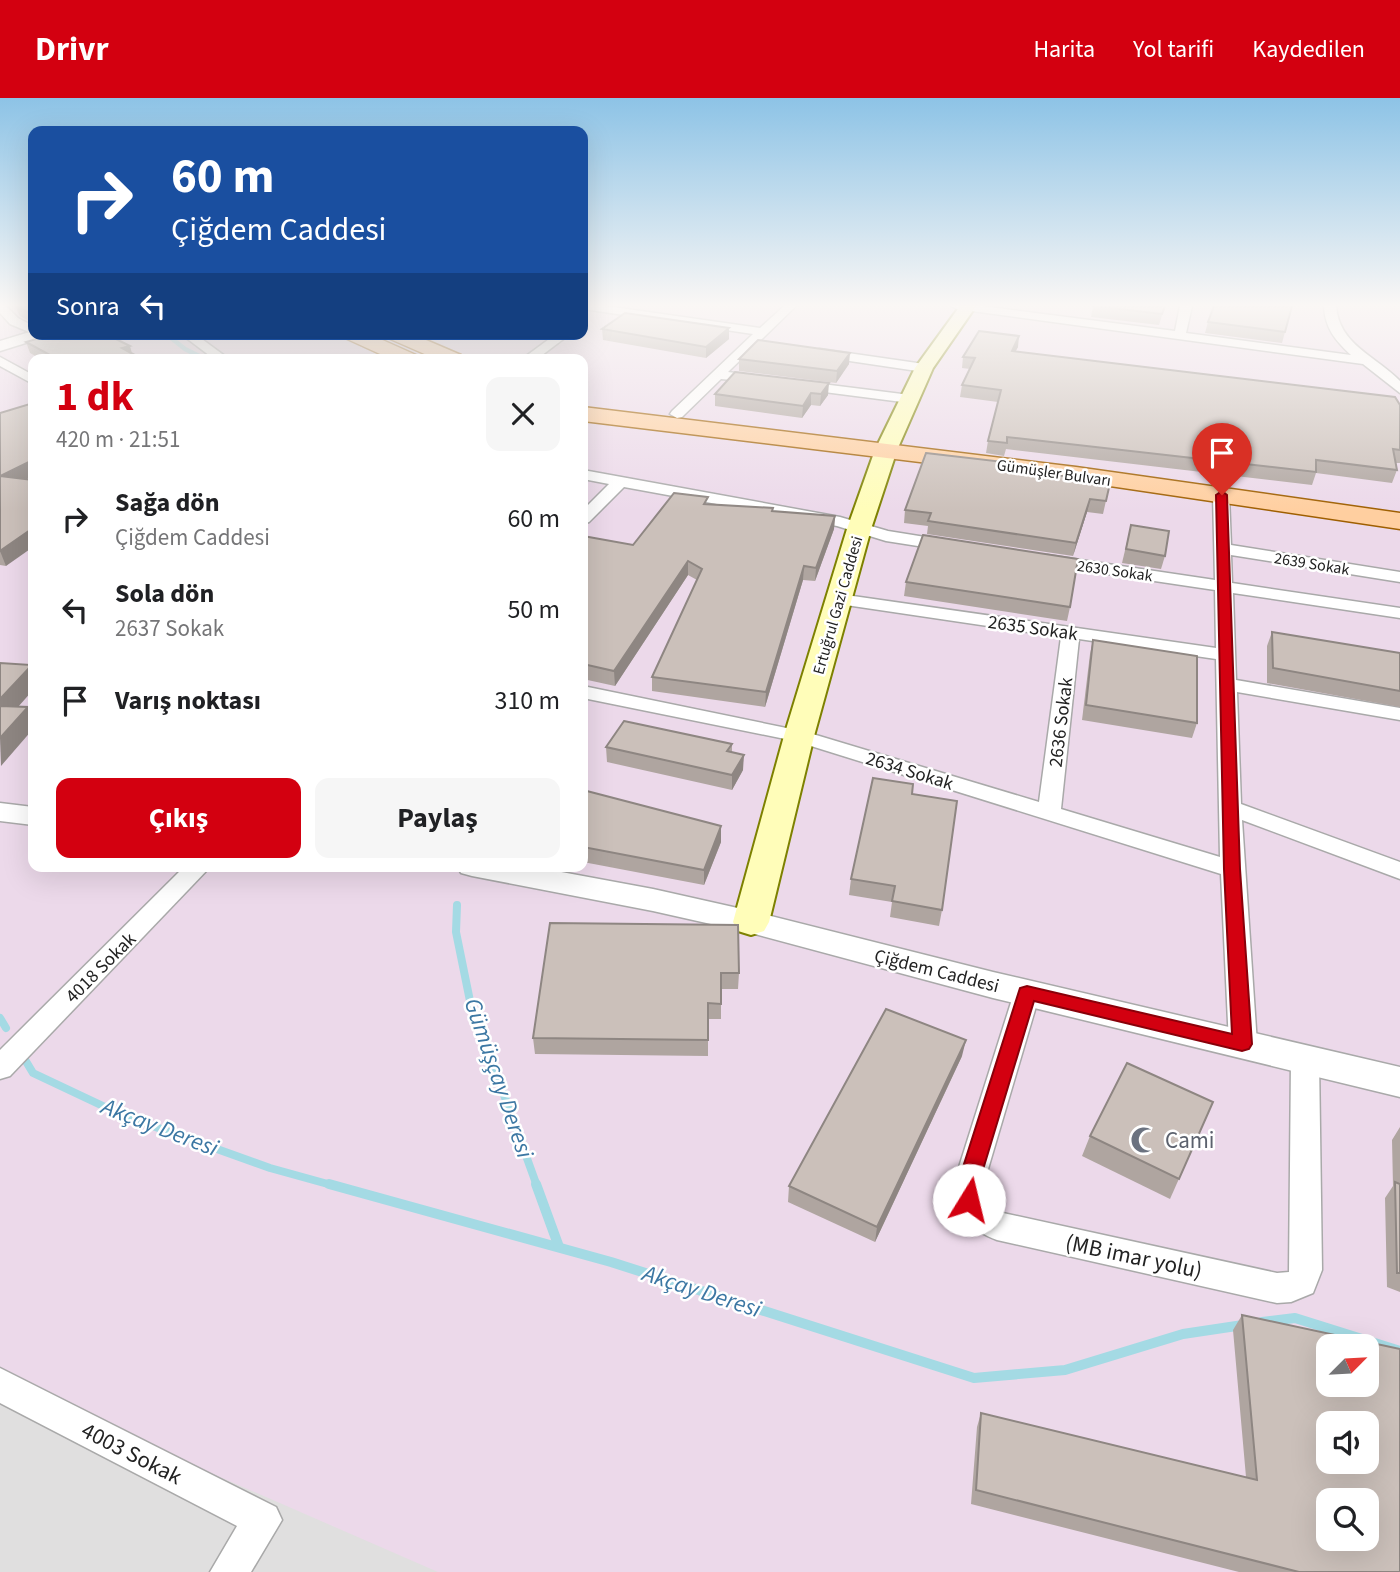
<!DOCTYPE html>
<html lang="tr">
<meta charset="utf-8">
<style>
:root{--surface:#fff;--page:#f6f6f6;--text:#202124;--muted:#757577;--accent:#d30010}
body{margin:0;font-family:"Source Sans 3",sans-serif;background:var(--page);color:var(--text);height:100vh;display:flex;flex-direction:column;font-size:26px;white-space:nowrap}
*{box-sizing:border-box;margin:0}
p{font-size:23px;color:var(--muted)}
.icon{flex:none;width:38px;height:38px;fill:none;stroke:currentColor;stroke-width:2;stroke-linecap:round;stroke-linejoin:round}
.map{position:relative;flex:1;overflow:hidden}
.details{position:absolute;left:28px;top:256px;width:560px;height:518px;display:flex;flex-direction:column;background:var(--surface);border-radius:14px;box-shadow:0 7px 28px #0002}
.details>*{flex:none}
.guide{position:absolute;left:28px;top:28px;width:560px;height:214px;border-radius:14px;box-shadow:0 7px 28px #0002;background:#1a4fa0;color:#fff;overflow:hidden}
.needle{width:46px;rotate:66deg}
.tools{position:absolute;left:1316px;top:1236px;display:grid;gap:14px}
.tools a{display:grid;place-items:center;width:63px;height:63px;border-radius:14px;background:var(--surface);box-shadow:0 7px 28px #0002;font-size:35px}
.pin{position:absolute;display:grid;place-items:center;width:60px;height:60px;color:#fff;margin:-72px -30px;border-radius:50% 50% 50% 0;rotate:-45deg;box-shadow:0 0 7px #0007}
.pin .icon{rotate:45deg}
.me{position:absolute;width:77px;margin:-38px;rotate:9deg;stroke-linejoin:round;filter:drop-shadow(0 0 5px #0008)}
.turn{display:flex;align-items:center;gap:24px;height:147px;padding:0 28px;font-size:32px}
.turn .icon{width:91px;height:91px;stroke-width:2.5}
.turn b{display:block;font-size:49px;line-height:60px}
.then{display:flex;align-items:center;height:66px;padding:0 28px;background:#0003;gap:14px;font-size:26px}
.round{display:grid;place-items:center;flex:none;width:74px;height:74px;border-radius:14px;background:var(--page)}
.overview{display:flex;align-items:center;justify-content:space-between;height:119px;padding:0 28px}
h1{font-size:42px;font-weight:700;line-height:52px;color:var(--accent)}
.action{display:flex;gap:14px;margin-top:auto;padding:14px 28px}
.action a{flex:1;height:80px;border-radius:14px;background:var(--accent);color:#fff;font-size:28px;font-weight:700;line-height:80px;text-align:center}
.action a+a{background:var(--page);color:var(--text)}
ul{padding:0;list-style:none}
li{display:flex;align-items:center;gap:21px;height:91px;padding:0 28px}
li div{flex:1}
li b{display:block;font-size:26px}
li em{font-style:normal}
header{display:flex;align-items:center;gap:42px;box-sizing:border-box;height:98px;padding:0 35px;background:var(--accent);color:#fff}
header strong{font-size:33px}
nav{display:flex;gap:38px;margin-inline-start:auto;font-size:24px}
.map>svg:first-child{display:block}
.residential{fill:#e0dfdf}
.industrial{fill:#ecd9ea;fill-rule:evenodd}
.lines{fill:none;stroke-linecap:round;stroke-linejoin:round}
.stream-far2{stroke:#a4dae4;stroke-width:4.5}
.stream-far1{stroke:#a4dae4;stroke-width:8}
.stream{stroke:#a4dae4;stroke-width:10}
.minor-casing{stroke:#a9a9a9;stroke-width:3}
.tertiary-casing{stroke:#a9a9a9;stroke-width:3}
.secondary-casing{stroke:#7d8100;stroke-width:4}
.primary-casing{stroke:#9f5f00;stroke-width:3}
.minor{fill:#fff;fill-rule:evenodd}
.tertiary{fill:#fff;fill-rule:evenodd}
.secondary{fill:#fffdb9;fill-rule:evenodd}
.primary{fill:#ffcfa0;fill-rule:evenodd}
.wall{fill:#afa5a0}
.shaded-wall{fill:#8e8682}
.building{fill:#cbc0ba;stroke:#8e8682;stroke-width:2;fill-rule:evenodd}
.route{fill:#d30010;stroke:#89000a;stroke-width:2}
.labels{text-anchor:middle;stroke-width:5;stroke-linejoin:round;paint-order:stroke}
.far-street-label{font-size:16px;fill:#222;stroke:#fff}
.street-label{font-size:19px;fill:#222;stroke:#fff}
.near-worship-label{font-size:23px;fill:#5b616d;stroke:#fff;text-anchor:start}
.near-street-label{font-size:23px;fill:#222;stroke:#fff}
.near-water-label{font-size:24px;font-style:italic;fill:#3c77a3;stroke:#fff}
</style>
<header>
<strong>Drivr</strong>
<nav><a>Harita</a><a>Yol tarifi</a><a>Kaydedilen</a></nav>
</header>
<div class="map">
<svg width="1400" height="1474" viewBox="0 0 1400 1474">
<rect width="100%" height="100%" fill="#f3eee8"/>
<polygon class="residential" points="0,1248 469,1474 0,1474"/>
<path class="industrial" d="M0,208H33V236H583V208H1400V1474H438L0,1283ZM33,261H583V768H33ZM1328,1248H1367V1286H1328ZM1328,1325H1367V1363H1328ZM1328,1402H1367V1440H1328Z"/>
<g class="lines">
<polyline class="stream-far2" points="166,236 185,251 205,261"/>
<g class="stream-far1">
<polyline points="457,807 456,834 470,903 537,1088"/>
<polyline points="0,920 6,930"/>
<polyline points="24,960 33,975 122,1017 270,1070 335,1088"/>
</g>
<g class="stream">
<polyline points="329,1086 611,1164 974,1280 1065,1272 1183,1236 1243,1227"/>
<polyline points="536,1086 559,1149"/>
<polyline points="1262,1224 1295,1220 1400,1253"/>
</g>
<g class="minor-casing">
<g id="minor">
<polygon points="0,208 6,208 18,220 33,228 34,236 10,226 0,215"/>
<polygon points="583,208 606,208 760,230 784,208 796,208 728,274 765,279 765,285 721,281 682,319 677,320 670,316 672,313 753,236 583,211"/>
<path d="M951,208H982L1175,233L1180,208H1192L1186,235L1351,257C1335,242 1325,230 1324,208H1336C1339,247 1376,258 1400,283V295L1363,266L957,211Z"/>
<polygon points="181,236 195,236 229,261 214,261"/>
<polygon points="556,236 570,236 537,261 522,261"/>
<polygon points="820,251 924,266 930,270 924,274 816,258 816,252"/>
<polygon points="0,259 33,277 33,286 0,268"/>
<polygon points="798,283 910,297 917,301 910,305 793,290 791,287"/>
<polygon points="583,372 840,419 888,433 950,443 958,448 950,453 886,443 837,428 624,389 589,424 583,426 583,412 609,386 583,381"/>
<path d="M1221,392L1229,397L1231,447L1400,474V484L1231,457L1232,485L1400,510V520L1233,495L1236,582L1400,610V622L1237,594L1241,706L1400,764V781L1242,722L1257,946L1253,954L1243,957L1233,954L1229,946L1221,776L795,643L583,600V588L806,634L1039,704L1061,539L839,506L830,501L839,496L1216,550L1215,492L1047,467L1039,462L1047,457L1215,482L1213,397ZM1079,541L1216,561L1220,759L1061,711Z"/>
<polygon points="185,768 211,768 10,978 0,981 0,952"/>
<path d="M1027,885L1036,888L1040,895L983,1088L987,1103L1003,1115L1277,1175L1289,1174L1291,961L1295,953L1305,950L1315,953L1319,961L1322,1172L1313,1195L1291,1204L1277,1205L997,1142C972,1133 956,1115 953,1088L1014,895L1018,888Z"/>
<polygon points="0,1270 276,1409 282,1422 251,1474 210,1474 237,1428 0,1305"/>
</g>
</g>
<g class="tertiary-casing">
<g id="tertiary">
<polygon points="33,233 33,236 47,236 45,239 0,253 0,243"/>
<polygon points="0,705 33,709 33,727 0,723"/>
<polygon points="457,768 529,768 653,791 751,813 993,874 1400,969 1400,999 993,900 751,835 653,813 472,778 461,775"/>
</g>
</g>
<g class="secondary-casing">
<polygon id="secondary" points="960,208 976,208 933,270 897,352 871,431 814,638 769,824 764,833 751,837 738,833 733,824 784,638 847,431 875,352 915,270"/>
</g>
<g class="primary-casing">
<g id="primary">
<polygon points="342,236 369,236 416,257 419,261 391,261 345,240"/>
<polygon points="385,236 412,236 461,257 464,261 436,261 388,240"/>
<polygon points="583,309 1076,369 1400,415 1400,431 1076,383 583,323"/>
</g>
</g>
<use href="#minor" class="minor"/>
<use href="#tertiary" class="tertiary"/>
<use href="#secondary" class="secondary"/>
<use href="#primary" class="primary"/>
</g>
<g class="wall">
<polygon points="15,208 33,208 33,225 20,218"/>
<polygon points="1093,208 1165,208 1159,227 1091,219"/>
<polygon points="1292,208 1282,245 1205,235 1208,224"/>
<polygon points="602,231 729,241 706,260 603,242"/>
<polygon points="44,236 106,236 132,255 142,261 41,261 30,255 26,244 45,239"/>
<polygon points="1018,249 1015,253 1400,307 1400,365 1396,365 1397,372 1392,385 1316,375 1312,387 1006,351 1004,358 986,355 988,343 998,304 960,299 962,287 970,271 962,270 963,259"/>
<polygon points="739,261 849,266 836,285 739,273"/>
<polygon points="735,274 828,297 820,308 811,307 802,320 715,308 715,296"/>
<polygon points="0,315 33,378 26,381 6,468 0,467"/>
<polygon points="1003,369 1110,385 1103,416 1087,414 1073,458 927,436 928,428 904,425 905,412"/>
<polygon points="708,406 773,410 773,413 835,418 834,431 815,483 803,482 765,609 652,593 652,579 697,482 688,477 615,588 583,581 583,438 633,447"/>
<polygon points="1131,427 1165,458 1161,471 1122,465"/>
<polygon points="906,484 1070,509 1067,523 904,498"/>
<polygon points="1272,534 1400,555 1400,609 1267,585 1267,548"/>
<polygon points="1093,542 1197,625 1192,640 1082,622 1090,556"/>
<polygon points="732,646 732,654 743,672 732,692 607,664 606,649"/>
<polygon points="583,692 721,744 704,787 583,764"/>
<polygon points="912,696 942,812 939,828 890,819 892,804 849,797 851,781"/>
<polygon points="550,825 739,875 738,891 721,891 721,921 708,921 708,958 535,956 533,940"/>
<polygon points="962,958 875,1144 788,1104 789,1088"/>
<polygon points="1213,1004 1170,1101 1082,1058 1090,1038"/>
<polygon points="1400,1029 1400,1194 1387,1189 1385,1100 1393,1088 1392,1042"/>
<polygon points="1242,1217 1400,1474 1239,1474 971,1406 977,1329 981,1315 1246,1379 1233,1232"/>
</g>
<g class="shaded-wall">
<polygon points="729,230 729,241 706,260 706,249"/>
<polygon points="1019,238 1018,249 1010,264 1012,253"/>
<polygon points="130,248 133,259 122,250"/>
<polygon points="850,255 849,266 836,285 837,273"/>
<polygon points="829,285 828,297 820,308 821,296"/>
<polygon points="811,295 811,307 802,320 803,308"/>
<polygon points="33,362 33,378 6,391 0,378"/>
<polygon points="1090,401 1087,414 1073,458 1076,445"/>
<polygon points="835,418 834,431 815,483 816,470"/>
<polygon points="33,430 33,449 6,468 0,453"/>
<polygon points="688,463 688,477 615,588 614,573"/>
<polygon points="804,468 803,482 765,609 766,594"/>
<polygon points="32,567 33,570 33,592 3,626 0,619 0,601"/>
<polygon points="28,609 33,622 33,631 1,668 0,640"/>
<polygon points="744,657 743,672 732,692 732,677"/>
<polygon points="721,728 721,744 704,787 704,772"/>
<polygon points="966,942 962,958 875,1144 877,1129"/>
</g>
<g class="building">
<polygon points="17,208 33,208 33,222 30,215"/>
<polygon points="1093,208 1165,208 1162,216"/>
<polygon points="1214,208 1292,208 1285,234 1208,224"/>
<polygon points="625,215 729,230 706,249 602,231"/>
<polygon points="979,233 1019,238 1012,253 1395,299 1400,307 1400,352 1393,351 1397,372 1316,362 1316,374 1007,339 1007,345 988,343 1001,292 962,287 975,260 963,259"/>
<polygon points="53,236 106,236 130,248 122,250 142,261 57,261 26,244"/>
<polygon points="758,242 850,255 837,273 739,261"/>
<polygon points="735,274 829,285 821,296 811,295 803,308 715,296"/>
<polygon points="33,305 33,362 0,378 33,382 33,430 0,453 0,315"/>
<polygon points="926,355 1004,364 1003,369 1110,385 1106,403 1090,401 1076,445 928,423 931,415 905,412"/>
<polygon points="674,395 708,399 704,406 773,410 772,413 835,418 816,470 804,468 766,594 652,579 702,471 688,463 614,573 583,566 583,438 633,447"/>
<polygon points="1131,427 1169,433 1165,458 1126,451"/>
<polygon points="923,437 1078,461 1070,509 906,484"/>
<polygon points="1272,534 1400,555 1400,593 1273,570"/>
<polygon points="1093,542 1197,558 1197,625 1086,607"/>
<polygon points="0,565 32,567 0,601"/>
<polygon points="0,608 28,609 0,640"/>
<polygon points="624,623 732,646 727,653 744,657 732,677 606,649"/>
<polygon points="873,680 913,686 912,696 957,703 942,812 892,803 895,788 851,781"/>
<polygon points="583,692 721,728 704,772 583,749"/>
<polygon points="550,825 738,827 739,875 721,875 721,906 708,905 708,942 533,940"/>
<polygon points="886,911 966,942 877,1129 789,1088"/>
<polygon points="1127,965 1213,1004 1179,1081 1090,1038"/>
<polygon points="1395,1084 1400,1086 1400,1175 1397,1175"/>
<path d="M1242,1217L1400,1251V1474H1299L976,1392L981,1315L1257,1382ZM1328,1248H1367V1286H1328ZM1328,1325H1367V1363H1328ZM1328,1402H1367V1440H1328Z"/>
</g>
<linearGradient id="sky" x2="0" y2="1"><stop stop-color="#8dc3e6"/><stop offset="0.5" stop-color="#faf7f5"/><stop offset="1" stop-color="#faf7f5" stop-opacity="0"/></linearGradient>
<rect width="1400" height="414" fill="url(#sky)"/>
<polygon class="route" points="1222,393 1227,397 1240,771 1252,946 1249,951 1242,953 1034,903 978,1088 980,1102 977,1108 969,1111 961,1108 957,1088 1020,890 1027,888 1232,936 1224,771 1216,397"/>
<defs>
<g id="mosque-bare" transform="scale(2.1)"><path d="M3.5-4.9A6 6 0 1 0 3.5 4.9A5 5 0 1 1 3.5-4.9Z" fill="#6b7280" stroke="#fff" stroke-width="2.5" paint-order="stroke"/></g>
</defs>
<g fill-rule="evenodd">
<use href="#mosque-bare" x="1144" y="1042"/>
</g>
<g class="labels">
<g class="far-street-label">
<text transform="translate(1054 374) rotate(8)" y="6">Gümüşler Bulvarı</text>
<text transform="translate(1312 465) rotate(9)" y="6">2639 Sokak</text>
<text transform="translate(1115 472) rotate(8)" y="6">2630 Sokak</text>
<text transform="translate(837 507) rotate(-74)" y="6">Ertuğrul Gazi Caddesi</text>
</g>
<g class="street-label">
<text transform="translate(1033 529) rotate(8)" y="7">2635 Sokak</text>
<text transform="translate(1060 624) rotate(-83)" y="7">2636 Sokak</text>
<text transform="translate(910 672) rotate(17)" y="7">2634 Sokak</text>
<text transform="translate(100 869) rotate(-45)" y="7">4018 Sokak</text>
<text transform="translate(937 872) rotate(14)" y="7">Çiğdem Caddesi</text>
</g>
<g class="near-worship-label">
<text x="1165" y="1050">Cami</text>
</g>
<g class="near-street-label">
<text transform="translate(1134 1158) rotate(12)" y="8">(MB imar yolu)</text>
<text transform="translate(132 1355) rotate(27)" y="8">4003 Sokak</text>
</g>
<g class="near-water-label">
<text transform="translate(499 980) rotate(71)" y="8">Gümüşçay Deresi</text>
<text transform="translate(160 1029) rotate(21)" y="8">Akçay Deresi</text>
<text transform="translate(702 1193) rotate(18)" y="8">Akçay Deresi</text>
</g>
</g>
</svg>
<div class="tools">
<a><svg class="needle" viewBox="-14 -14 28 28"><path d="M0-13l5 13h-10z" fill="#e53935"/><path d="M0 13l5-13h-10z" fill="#757577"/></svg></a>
<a><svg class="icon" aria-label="sound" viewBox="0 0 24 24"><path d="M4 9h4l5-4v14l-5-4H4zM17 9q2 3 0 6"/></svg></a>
<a><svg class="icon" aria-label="search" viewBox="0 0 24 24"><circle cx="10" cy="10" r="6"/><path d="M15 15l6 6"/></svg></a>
</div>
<div class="pin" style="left:1222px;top:397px;background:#d93025"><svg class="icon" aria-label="arrive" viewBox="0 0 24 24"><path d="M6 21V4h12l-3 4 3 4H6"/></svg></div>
<svg class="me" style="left:969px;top:1102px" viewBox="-20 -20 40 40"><circle r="19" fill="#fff"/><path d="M0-13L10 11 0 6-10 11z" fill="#d30010"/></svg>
<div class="guide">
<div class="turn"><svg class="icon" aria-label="right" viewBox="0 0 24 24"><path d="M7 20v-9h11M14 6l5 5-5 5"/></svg><div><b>60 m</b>Çiğdem Caddesi</div></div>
<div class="then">Sonra<svg class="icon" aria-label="left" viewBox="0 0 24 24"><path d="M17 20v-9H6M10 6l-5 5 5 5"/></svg></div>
</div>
<section class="details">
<div class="overview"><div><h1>1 dk</h1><p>420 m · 21:51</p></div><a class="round"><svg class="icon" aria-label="close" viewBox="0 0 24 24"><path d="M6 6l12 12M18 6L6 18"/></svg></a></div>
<ul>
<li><svg class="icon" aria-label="right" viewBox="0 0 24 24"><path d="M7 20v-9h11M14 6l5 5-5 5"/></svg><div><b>Sağa dön</b><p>Çiğdem Caddesi</p></div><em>60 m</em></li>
<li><svg class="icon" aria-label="left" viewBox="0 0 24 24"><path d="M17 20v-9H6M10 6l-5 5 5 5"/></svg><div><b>Sola dön</b><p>2637 Sokak</p></div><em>50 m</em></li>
<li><svg class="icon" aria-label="arrive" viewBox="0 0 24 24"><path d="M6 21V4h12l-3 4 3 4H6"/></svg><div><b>Varış noktası</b></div><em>310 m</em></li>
</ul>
<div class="action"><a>Çıkış</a><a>Paylaş</a></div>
</section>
</div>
